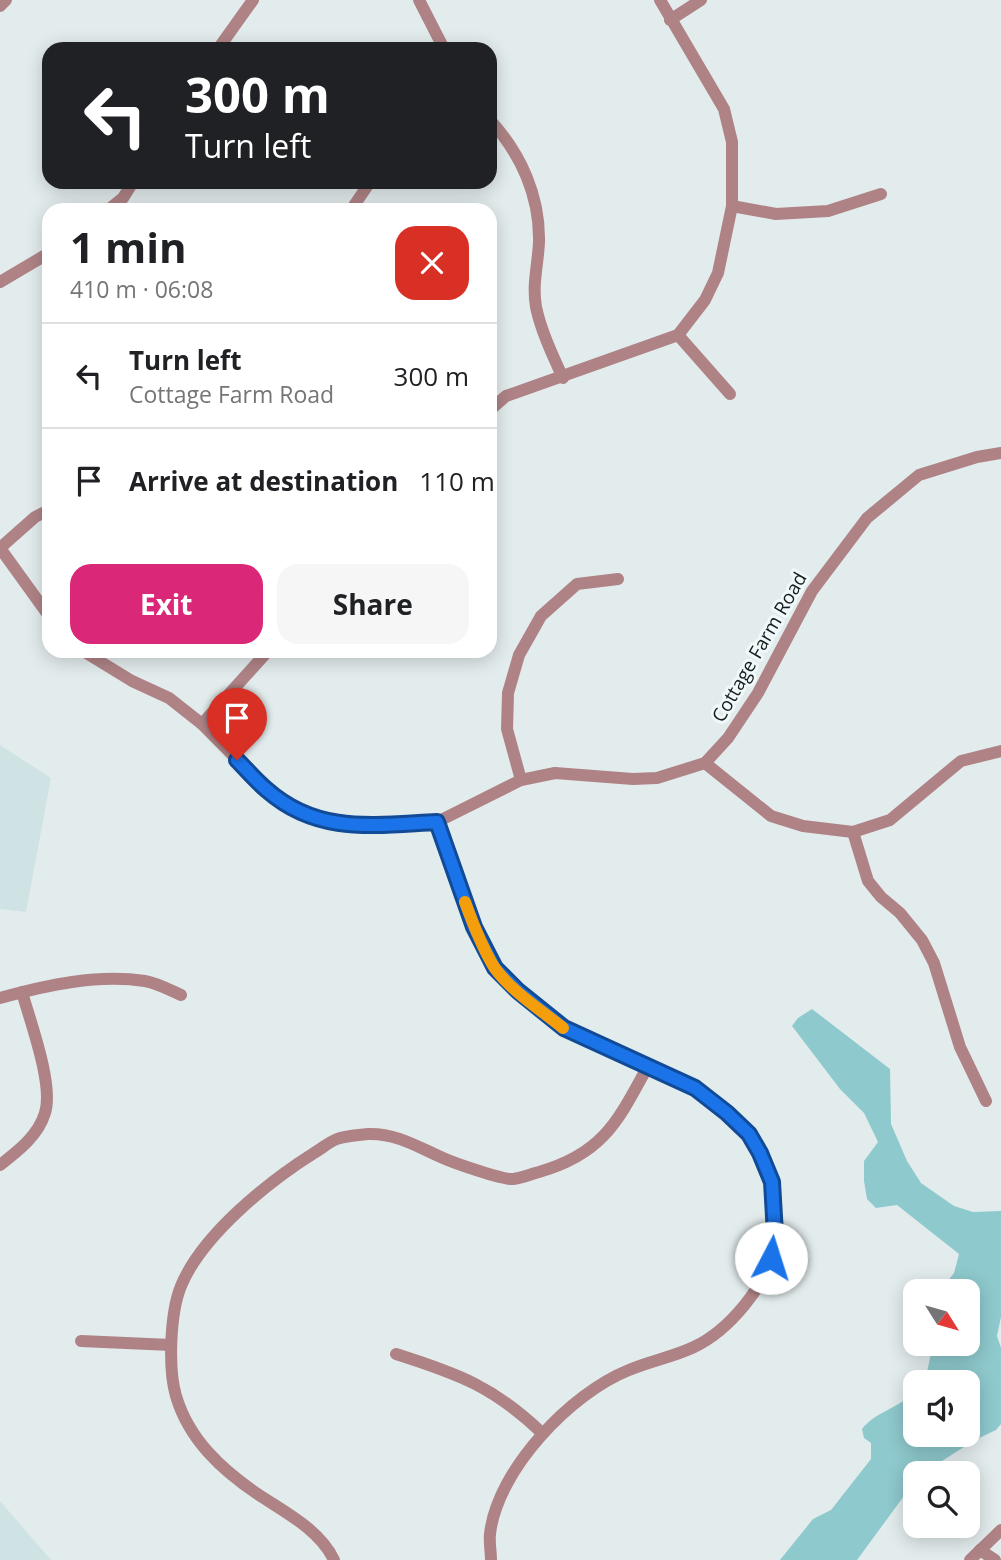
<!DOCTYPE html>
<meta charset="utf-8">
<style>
:root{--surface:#fff;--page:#f6f6f6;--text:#202124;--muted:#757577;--line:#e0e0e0;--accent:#db2777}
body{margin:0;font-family:"Open Sans",sans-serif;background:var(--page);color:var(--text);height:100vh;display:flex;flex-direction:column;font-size:26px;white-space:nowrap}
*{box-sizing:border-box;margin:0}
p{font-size:23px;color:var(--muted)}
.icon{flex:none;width:38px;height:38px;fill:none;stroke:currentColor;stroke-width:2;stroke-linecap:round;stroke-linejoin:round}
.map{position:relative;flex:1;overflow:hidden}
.details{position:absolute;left:42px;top:203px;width:455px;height:455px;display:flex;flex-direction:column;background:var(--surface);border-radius:21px;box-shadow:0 4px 18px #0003}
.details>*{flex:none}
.guide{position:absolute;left:42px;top:42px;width:455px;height:147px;border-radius:21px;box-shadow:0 4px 18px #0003;background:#202124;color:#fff;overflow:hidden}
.needle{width:46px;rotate:127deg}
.controls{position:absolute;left:903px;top:1279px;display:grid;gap:14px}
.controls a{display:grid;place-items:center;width:77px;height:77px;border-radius:14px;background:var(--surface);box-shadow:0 4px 18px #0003;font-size:35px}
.pin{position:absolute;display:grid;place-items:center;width:60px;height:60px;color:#fff;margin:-72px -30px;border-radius:50% 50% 50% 0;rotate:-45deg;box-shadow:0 0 7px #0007}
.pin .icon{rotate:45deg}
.me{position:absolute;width:77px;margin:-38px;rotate:5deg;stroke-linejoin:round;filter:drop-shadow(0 0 5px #0008)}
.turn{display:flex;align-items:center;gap:24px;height:147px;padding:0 28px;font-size:32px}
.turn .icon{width:91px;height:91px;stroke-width:2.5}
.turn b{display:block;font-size:49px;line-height:60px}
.round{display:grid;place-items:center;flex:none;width:74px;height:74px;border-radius:21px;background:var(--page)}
.overview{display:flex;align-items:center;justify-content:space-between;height:119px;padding:0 28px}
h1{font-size:42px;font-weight:700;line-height:52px}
.action{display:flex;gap:14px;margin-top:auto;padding:14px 28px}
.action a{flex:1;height:80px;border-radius:21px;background:var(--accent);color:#fff;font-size:28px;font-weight:700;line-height:80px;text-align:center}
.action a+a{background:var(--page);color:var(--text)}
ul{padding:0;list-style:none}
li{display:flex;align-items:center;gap:21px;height:105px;padding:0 28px;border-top:2px solid var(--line)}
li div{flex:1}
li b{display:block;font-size:26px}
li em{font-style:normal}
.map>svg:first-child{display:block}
.built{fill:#d0e3e4}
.water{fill:#8ec9cd}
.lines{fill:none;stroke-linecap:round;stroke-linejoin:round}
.minor{stroke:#af8386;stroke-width:12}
.route-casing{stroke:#114b97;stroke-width:18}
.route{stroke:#1a73e8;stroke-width:12}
.slow{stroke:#f59e0b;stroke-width:12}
.labels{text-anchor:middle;stroke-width:6;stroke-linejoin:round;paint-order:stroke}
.street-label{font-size:19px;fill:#171b1b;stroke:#f0f9fa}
</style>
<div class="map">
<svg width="1001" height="1560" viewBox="0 0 1001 1560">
<rect width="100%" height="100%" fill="#e3eced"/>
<g class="built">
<polygon points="0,745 51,778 26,912 0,909"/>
<polygon points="0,1501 51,1560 0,1560"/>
</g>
<path class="water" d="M812,1009L890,1069L891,1124L907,1161L921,1183L954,1206L973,1212L1001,1211V1317L997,1336L1001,1348V1424L996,1430L975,1440L923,1473L915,1474V1481L857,1560H780L813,1519L831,1510L871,1459V1443L864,1438L862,1429C876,1411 901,1408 915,1390V1435H968V1382H921L926,1377L933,1344H968V1292L940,1291L954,1273L959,1254L897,1205L876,1208L867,1199L864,1181V1161L878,1142L864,1113L840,1089L792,1026L798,1018Z"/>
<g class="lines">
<g class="minor">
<polyline points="419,0 444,49"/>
<polyline points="0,6 6,0"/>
<polyline points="670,20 701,0"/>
<polyline points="218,49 253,0"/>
<path d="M490,120C521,154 540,196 539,242C538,265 532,284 536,307C541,331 553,356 563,378"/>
<polyline points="732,206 776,214 828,211 881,194"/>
<polyline points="108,210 123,198 133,182"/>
<polyline points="351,210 370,182"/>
<polyline points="0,282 49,253"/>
<polyline points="678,335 730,394"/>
<polyline points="490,410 506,396 678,335 705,300 718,273 732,206 732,142 724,109 660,0"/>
<polyline points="0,548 49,616"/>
<polyline points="0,548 35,517 49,510"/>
<polyline points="83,651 132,681 169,698 202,724 269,792 301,813 324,821 355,826 437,822 521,780 555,773 633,779 657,778 705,763 728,738 758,693 812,591 867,518 919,475 977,457 1001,453"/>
<polyline points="202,724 268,651"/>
<polyline points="705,763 771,816 803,826 853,832 890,820 961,761 1001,751"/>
<polyline points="521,780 507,729 508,693 519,655 541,616 577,584 618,579"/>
<path d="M437,822C455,878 474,952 518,992C532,1004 548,1019 564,1028C580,1038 600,1044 617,1052C709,1093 788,1129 773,1247C768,1285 728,1331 694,1347C673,1357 650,1361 629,1370C571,1393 497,1470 490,1534C489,1542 491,1552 491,1560"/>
<polyline points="853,832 868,881 881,897 900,913 922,940 934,963 960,1047 986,1101"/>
<path d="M0,998C47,985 97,974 145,981C157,983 170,990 181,995"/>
<path d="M0,1165C18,1151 38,1136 45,1113C54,1085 30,1021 22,992"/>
<polyline points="81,1341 171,1345"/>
<path d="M396,1354C459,1374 494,1387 542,1433"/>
<polyline points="980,1550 995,1560"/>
<path d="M334,1560C320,1530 285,1512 259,1495C222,1470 189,1440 176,1396C168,1369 170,1313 181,1286C202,1235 268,1182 314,1153C321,1149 329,1142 337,1139C345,1136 359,1135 368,1134C396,1133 418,1147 443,1158C454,1163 503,1180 513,1179C522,1178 531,1174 539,1172C603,1154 618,1121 648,1066"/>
<polyline points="970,1560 1001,1530"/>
</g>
</g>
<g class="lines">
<g class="route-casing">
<path id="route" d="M237,760C247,770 256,781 267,790C318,835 375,825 437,822L474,927L495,968L518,991L564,1028L695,1088L727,1113L749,1134L760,1153L772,1182L775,1234L771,1258"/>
</g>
<use href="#route" class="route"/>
<path class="slow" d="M465,902C473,924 482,947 494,967C511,991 541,1010 563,1028"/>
</g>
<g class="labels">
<g class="street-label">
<text transform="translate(759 647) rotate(-60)" y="7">Cottage Farm Road</text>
</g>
</g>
</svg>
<div class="controls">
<a><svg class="needle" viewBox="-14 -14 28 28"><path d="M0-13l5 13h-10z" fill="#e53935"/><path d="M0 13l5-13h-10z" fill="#757577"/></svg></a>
<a><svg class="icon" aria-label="sound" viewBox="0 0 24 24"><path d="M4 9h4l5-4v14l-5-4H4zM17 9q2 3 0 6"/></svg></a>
<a><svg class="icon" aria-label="search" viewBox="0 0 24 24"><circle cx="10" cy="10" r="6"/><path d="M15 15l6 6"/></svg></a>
</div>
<div class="pin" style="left:237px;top:760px;background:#d93025"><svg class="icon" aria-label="arrive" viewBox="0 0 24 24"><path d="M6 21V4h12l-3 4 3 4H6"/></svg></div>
<svg class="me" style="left:771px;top:1258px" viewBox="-20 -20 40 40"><circle r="19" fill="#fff"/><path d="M0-13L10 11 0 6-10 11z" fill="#1a73e8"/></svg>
<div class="guide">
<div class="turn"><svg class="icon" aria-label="left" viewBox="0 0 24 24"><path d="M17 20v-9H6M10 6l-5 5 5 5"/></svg><div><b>300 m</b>Turn left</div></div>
</div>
<section class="details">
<div class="overview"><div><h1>1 min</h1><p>410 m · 06:08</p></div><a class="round" style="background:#d93025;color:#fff"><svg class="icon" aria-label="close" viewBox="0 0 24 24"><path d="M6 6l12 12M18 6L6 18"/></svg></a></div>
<ul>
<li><svg class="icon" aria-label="left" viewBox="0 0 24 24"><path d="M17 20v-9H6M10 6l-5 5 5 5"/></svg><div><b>Turn left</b><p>Cottage Farm Road</p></div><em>300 m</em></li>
<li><svg class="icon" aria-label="arrive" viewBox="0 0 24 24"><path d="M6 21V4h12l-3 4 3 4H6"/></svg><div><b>Arrive at destination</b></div><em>110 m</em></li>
</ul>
<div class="action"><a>Exit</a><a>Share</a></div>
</section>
</div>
